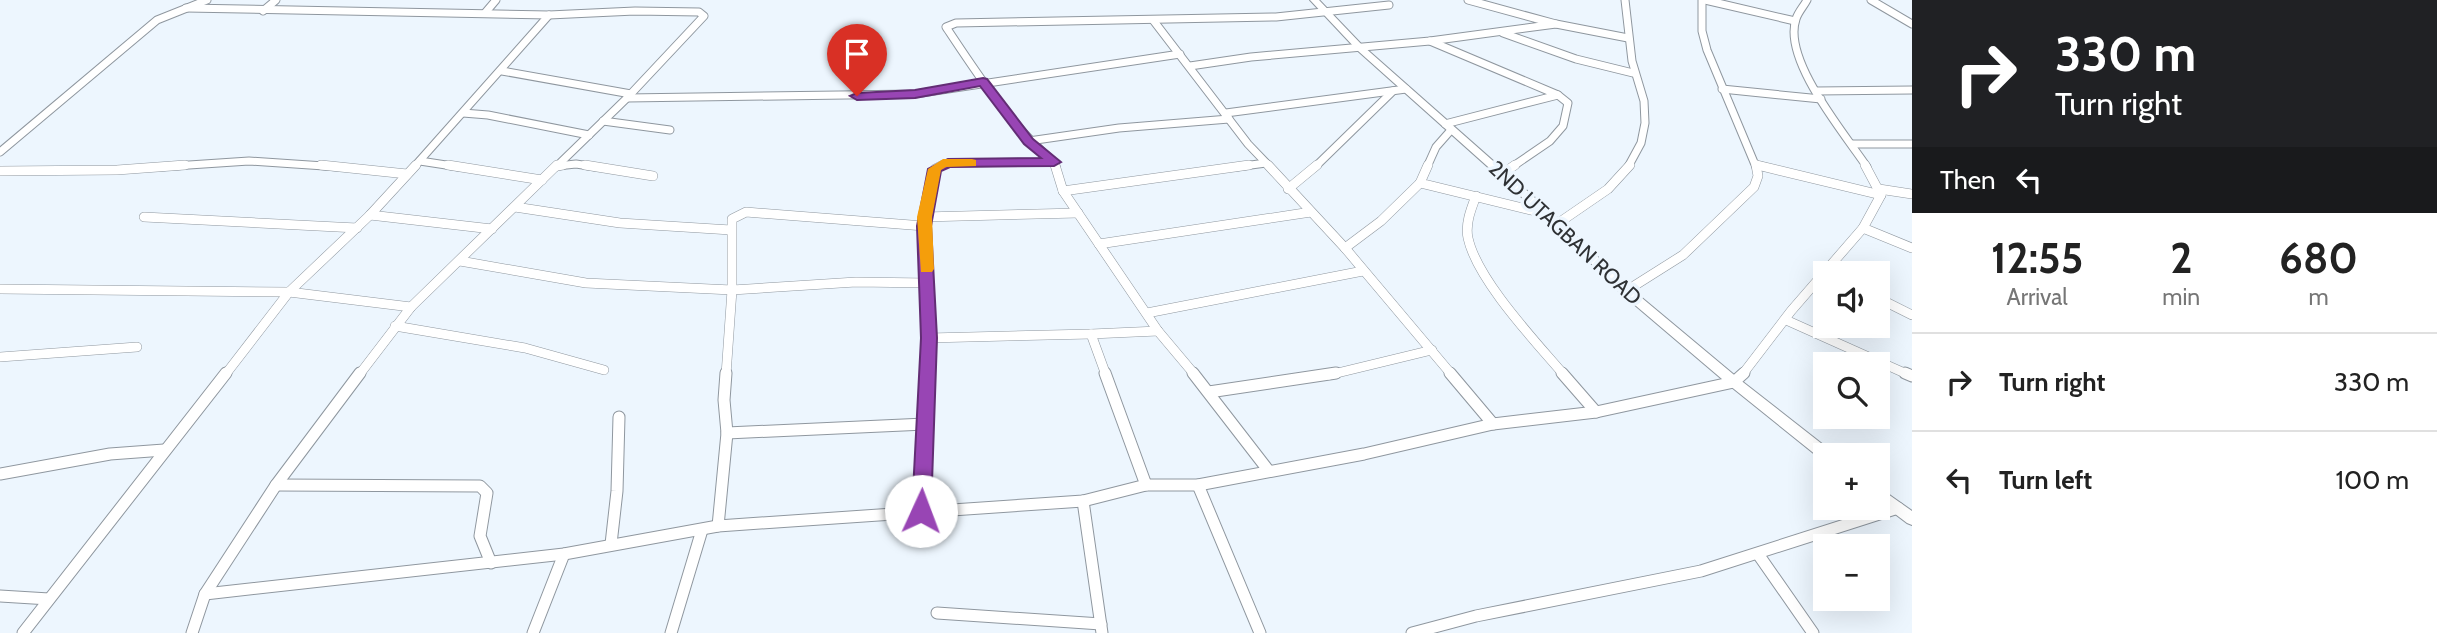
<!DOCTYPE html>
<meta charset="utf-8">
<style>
:root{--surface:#fff;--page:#f2f2f2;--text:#222;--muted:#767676;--line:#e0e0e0}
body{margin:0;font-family:Cabin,sans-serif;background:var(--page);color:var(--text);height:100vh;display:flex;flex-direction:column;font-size:26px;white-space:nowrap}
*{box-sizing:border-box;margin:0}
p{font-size:23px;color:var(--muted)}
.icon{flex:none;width:38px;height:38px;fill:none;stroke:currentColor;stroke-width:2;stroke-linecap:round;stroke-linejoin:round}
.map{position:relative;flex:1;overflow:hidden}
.panel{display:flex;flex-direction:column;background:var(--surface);width:525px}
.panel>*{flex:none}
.hud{background:#202124;color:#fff;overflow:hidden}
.controls{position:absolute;left:1813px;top:261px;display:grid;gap:14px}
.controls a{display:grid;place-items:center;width:77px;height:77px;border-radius:0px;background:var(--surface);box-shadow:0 7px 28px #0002;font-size:35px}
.pin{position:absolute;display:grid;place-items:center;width:60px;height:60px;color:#fff;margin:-72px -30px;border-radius:50% 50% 50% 0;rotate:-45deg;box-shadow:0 0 7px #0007}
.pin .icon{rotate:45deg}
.me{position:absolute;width:77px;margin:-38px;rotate:2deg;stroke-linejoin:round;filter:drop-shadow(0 0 5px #0008)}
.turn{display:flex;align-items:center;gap:24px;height:147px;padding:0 28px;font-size:32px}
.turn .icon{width:91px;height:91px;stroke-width:2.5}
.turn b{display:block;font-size:49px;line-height:60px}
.then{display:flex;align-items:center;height:66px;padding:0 28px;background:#0003;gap:14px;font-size:26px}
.eta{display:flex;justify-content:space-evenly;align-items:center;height:119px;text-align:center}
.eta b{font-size:42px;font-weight:700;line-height:49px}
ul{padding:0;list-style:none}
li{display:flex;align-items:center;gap:21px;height:98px;padding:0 28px;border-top:2px solid var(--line)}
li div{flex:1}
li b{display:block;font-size:26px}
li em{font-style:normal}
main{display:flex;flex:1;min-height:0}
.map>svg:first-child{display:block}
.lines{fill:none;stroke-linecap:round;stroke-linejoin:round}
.minor-far2-casing{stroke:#8f979f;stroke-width:9}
.minor-far1-casing{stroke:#8f979f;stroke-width:10}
.minor-casing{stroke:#8f979f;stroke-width:13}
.tertiary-casing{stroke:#8f979f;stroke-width:2}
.minor-far2{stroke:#fff;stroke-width:7}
.minor-far1{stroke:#fff;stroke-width:9}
.minor{stroke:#fff;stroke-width:11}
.tertiary{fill:#fff;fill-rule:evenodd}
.route{fill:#9845b4;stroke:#632d75;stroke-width:2}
.slow{fill:#f59e0b}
.labels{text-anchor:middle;stroke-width:7;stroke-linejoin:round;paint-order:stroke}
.street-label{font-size:21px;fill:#2e3134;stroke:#edf6fe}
</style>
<main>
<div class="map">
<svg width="1912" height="633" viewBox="0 0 1912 633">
<rect width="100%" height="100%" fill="#edf6fe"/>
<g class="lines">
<g class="minor-far2-casing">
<g id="minor-far2">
<polyline points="1625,0 1632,61 1644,101 1645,123 1641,143 1628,167"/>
<polyline points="1702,0 1702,31 1707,50 1756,167"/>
<polyline points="1705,0 1795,21"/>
<path d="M1807,0C1804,6 1798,12 1796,19C1782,60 1845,134 1867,167"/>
<polyline points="1871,0 1912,24"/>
<polyline points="186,8 549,15 635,11 699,12 704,16 627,98 556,167"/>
<polyline points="263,11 276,0"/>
<polyline points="485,13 496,0"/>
<polyline points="1153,20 1248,144 1270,167"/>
<polyline points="1556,24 1628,38"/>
<polyline points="1503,33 1576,59 1633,73"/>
<polyline points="1430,41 1558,95 1445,124"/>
<polyline points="1190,66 1251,57 1430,41 1556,24 1468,0"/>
<polyline points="502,71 631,94"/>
<polyline points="1722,89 1821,99"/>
<polyline points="1816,91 1912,90"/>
<polyline points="627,98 915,94 1180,54"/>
<polyline points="463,113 488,115 589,135"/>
<polyline points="1226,113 1406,89"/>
<polyline points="603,121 670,130"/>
<polyline points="1029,141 1119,128 1229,119"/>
<polyline points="1852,144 1912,144"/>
<polyline points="0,152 157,20 207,0"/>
<polyline points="420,161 459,167"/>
<polyline points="1756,165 1765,167"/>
<polyline points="557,166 576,164 596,167"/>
<polyline points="159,167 249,161 339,167"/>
<polyline points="414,167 549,15"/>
<polyline points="939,167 948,163 1054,162"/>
<path d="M1056,167L1054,162C1010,125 978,75 946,27L956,23L1276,17L1389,5"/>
<polyline points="1236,167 1266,163"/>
<polyline points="1315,167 1393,91"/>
<polyline points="1427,167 1436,147 1451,130"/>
<polyline points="1512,167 1550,141 1563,126 1568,103 1558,95"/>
</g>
</g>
<g class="minor-far1-casing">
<g id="minor-far1">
<polyline points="321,165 407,174"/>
<polyline points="448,165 542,180"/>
<polyline points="585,165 653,176"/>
<polyline points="1055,165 1063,191 1158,331 1195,375"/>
<polyline points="1268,165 1345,248 1452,375"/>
<polyline points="1428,165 1420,183 1547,214"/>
<polyline points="1757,165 1881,195"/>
<polyline points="557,166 563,165"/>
<polyline points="0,171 117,170 185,165"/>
<polyline points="1502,174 1515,165"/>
<polyline points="1288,189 1317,165"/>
<polyline points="1879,189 1912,194"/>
<polyline points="1063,191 1249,165"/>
<path d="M1476,196C1471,209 1465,224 1468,238C1477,280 1536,342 1564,375"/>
<polyline points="515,207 620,223 731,230"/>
<polyline points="370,215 492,229"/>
<polyline points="144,217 357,228"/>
<polyline points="924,217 1078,213"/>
<polyline points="1557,224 1608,189 1630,165"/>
<polyline points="1863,228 1912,248"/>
<polyline points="1099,244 1311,212"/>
<polyline points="1345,248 1381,221 1420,183"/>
<polyline points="460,261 586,283 732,290 856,282 928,283"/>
<polyline points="0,289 289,292 411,307"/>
<polyline points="1626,291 1683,255 1754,187 1758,176 1756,165"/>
<polyline points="1878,298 1912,315"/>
<polyline points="1147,313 1363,271"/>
<polyline points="1786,320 1909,375"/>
<polyline points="395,326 525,348 604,370"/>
<polyline points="929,338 1091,334"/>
<polyline points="0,357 137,347"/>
<polyline points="225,375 289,292 370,215 416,165"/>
<polyline points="359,375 411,307 557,165"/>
<polyline points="726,375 732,290 732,219 746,212 924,226"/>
<polyline points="927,375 929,338 924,226 935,169 943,165"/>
<polyline points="1106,375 1091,334 1158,331"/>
<polyline points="1329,375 1432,350"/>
<polyline points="1742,375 1791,311 1863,228 1881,195 1865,165"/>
</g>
</g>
<g class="minor-casing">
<g id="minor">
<polyline points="1105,373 1146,485"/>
<polyline points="1193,373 1268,470"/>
<polyline points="1450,373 1493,424"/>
<polyline points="1562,373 1596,412"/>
<polyline points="1905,373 1912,376"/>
<polyline points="1209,392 1336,373"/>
<polyline points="727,433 925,424"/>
<polyline points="0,474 110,454 164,450"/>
<polyline points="276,485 480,486 487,493 480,536 491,563"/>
<polyline points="1198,485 1260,633"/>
<polyline points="1083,501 1102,633"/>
<polyline points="921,511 927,373"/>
<polyline points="718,526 727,433 724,400 726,373"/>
<polyline points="611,544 617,491 619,417"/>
<polyline points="1758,554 1813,633"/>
<polyline points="205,594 564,554 718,526 1083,501 1146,485 1198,485 1364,454 1493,424 1596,412 1734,382 1744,373"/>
<polyline points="0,596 49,599"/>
<polyline points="937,613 1101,624"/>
<polyline points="23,633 226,373"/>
<polyline points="192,633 205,594 276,485 360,373"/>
<polyline points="533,633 564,554"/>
<polyline points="671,633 702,530"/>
<polyline points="1412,633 1476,616 1701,571 1898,508"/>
</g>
</g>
<g class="tertiary-casing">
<g id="tertiary">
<polygon points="1310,0 1319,0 1363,46 1551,212 1630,288 1739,379 1831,451 1833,455 1825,455 1825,460 1821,459 1729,385 1622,294 1543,216 1357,50"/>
<polygon points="1878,487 1912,511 1912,525 1907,523 1878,501"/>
</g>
</g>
<use href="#minor-far2" class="minor-far2"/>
<use href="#minor-far1" class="minor-far1"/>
<use href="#minor" class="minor"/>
<use href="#tertiary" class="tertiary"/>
</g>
<polygon class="route" points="983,78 987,79 1033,139 1061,162 1054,166 950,167 941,171 931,226 937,338 931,511 928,517 921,519 915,517 912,511 921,338 917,226 928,169 948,159 1041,158 1024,144 980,86 915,98 857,100 850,96 857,93 915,90"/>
<polygon class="slow" points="972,159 976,160 976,166 946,167 941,170 932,217 934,269 932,272 921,272 917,217 928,169 943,159"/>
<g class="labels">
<g class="street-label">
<text transform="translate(1565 233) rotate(43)" y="7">2ND UTAGBAN ROAD</text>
</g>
</g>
</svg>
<div class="controls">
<a><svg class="icon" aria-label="sound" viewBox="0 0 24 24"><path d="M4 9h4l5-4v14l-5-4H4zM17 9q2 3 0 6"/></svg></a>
<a><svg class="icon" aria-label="search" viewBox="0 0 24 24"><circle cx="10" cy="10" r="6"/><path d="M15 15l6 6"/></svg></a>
<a>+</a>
<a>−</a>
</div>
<div class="pin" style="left:857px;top:96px;background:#d93025"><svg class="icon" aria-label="arrive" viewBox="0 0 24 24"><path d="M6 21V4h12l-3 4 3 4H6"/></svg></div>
<svg class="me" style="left:921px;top:511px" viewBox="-20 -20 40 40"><circle r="19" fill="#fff"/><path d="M0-13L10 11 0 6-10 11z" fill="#9845b4"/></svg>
</div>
<section class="panel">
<div class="hud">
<div class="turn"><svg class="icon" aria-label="right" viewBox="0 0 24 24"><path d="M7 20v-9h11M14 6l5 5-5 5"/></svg><div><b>330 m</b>Turn right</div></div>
<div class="then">Then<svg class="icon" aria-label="left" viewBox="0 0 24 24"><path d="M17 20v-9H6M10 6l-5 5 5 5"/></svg></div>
</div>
<div class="eta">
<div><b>12:55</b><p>Arrival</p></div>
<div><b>2</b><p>min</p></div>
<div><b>680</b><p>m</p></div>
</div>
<ul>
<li><svg class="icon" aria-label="right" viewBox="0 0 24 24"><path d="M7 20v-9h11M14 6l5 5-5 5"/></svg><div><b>Turn right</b></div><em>330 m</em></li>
<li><svg class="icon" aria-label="left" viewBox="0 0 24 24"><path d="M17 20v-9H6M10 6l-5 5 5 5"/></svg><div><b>Turn left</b></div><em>100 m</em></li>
</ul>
</section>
</main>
